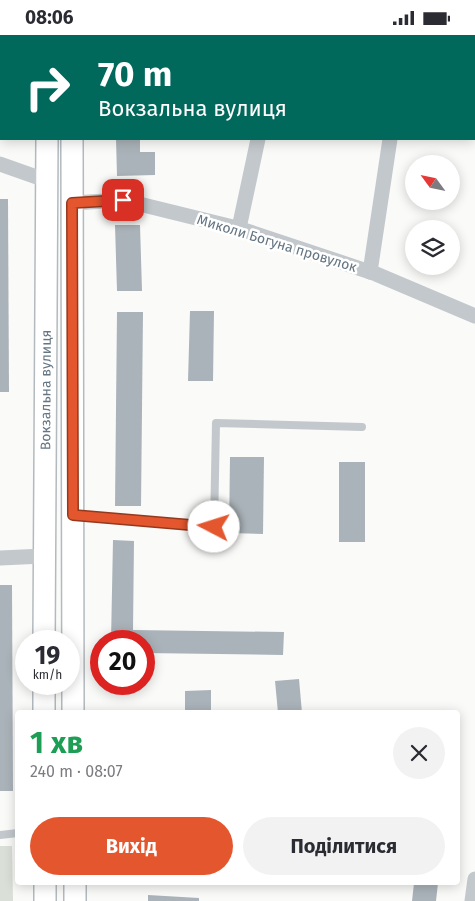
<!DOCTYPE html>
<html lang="uk">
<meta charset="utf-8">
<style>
:root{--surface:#fff;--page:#f2f2f3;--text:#2b2b33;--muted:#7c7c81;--accent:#e4572e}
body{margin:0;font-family:"Fira Sans",sans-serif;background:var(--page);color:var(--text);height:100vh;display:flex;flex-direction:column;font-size:19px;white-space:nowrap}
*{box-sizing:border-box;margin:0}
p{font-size:16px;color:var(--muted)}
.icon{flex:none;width:28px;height:28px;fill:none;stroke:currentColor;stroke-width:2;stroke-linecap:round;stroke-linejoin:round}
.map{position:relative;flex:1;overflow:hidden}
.panel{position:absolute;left:15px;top:675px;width:445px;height:175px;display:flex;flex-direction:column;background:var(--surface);border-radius:5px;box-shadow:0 2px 12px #0003}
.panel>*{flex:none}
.guide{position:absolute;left:0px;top:0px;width:475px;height:105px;box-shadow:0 2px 12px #0003;background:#00695c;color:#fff;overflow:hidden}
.needle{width:32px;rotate:303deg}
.tools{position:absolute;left:405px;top:120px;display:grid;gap:10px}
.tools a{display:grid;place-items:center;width:55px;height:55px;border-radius:50%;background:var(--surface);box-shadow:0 2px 12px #0003;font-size:25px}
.speed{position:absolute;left:15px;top:595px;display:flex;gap:10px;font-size:25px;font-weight:700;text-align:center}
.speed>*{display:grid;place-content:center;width:65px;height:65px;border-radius:50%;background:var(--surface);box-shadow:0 2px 12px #0003;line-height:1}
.speed small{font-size:12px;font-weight:400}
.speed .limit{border:8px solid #d22;background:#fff;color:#111}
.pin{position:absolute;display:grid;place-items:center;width:42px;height:42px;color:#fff;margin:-21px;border-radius:10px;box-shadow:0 2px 8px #0006}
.me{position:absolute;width:55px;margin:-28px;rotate:275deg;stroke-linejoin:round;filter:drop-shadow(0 0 4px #0008)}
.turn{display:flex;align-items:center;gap:18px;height:105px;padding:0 15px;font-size:22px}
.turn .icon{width:65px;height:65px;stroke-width:2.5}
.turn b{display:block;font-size:35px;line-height:42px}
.round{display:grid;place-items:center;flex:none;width:52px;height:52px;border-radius:26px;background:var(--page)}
.headline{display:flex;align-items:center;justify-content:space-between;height:85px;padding:0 15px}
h1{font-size:30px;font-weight:700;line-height:38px;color:#1e9e55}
.action{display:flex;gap:10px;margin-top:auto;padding:10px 15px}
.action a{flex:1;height:58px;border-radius:30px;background:var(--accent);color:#fff;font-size:20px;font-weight:700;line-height:58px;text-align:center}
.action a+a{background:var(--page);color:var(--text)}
.status{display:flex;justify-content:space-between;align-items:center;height:35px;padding:0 25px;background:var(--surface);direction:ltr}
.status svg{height:14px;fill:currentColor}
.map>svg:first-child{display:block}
.green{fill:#dadfd7}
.building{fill:#aab3b9}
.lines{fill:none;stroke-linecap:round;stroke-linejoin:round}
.secondary-casing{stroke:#b3babf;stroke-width:24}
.lane{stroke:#c3c8cc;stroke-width:8}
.street{stroke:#c3c8cc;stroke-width:15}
.secondary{stroke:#fff;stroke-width:21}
.route-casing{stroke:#94391e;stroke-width:12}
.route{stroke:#e4572e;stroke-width:9}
.labels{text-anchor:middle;stroke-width:5;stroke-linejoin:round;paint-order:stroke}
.street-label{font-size:14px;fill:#657683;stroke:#fff}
</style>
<div class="status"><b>08:06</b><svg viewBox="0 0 49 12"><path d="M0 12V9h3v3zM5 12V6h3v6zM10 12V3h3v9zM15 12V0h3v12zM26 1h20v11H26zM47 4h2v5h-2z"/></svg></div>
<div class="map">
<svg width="475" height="866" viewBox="0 0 475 866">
<rect width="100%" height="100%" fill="#fafaf8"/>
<polygon class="green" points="0,811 12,811 13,866 0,866"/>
<g class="building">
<polygon points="116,104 140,104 140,117 155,117 155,140 117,141"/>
<polygon points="0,164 8,164 9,357 0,357"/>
<polygon points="115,190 140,190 142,256 117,256"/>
<polygon points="190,276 214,276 213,346 188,346"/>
<polygon points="117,277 143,277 141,471 115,471"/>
<polygon points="230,422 264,422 263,499 229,498"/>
<rect x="339" y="427" width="26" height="80"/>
<polygon points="113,505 134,506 133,595 284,597 283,620 144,618 144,606 111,606"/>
<polygon points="0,550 12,550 13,756 0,756"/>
<polygon points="299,644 302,678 278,678 275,646"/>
<polygon points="211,655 211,678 185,678 185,656"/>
<polygon points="414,848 438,848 436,866 412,866"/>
<polygon points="148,860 199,863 199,866 148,866"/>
</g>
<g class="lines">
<g class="secondary-casing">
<g id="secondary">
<polyline points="47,0 47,1"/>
<polyline points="72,0 72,1"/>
<polyline points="72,104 73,678"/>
<path id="s1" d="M44,606L47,104"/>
<polyline points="44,649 44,678"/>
<polyline points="45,848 45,866"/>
<polyline points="75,848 75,866"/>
</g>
</g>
<g class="lane">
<polyline points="75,480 214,492 216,388 362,392"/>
<polyline points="0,800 18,798"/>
</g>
<g class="street">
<polyline points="278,1 279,0"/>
<polyline points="405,1 406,0"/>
<polyline points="0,129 48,146"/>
<polyline points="72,168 123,165 241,194 376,239 475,281"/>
<polyline points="239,193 258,104"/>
<polyline points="370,237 390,104"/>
<polyline points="0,523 44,521"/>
<polyline points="472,866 475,844"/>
</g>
<use href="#secondary" class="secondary"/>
</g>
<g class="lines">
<g class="route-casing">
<polyline id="route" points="123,165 72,168 73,480 214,492"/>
</g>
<use href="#route" class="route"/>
</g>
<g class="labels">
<g class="street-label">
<text transform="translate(277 208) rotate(17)" y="5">Миколи Богуна провулок</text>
<text dy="5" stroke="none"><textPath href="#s1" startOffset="251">Вокзальна вулиця</textPath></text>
</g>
</g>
</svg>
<div class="tools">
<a><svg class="needle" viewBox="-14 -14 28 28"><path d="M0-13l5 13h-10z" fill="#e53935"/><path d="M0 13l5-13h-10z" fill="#7c7c81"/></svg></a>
<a><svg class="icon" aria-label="layers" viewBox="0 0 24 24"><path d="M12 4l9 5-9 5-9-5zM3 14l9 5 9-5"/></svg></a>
</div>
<div class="speed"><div>19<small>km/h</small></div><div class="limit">20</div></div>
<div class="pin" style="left:123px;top:165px;background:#d93025"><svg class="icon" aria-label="arrive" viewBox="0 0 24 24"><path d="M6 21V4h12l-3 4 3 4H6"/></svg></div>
<svg class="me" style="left:214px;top:492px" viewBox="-20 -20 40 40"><circle r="19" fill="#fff"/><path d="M0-13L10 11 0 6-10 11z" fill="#e4572e"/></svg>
<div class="guide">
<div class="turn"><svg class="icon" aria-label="right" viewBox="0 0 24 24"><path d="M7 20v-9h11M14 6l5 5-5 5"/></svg><div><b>70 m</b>Вокзальна вулиця</div></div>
</div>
<section class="panel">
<div class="headline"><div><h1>1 хв</h1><p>240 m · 08:07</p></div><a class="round"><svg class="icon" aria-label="close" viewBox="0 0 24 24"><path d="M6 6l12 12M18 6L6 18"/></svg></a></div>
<div class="action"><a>Вихід</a><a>Поділитися</a></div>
</section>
</div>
